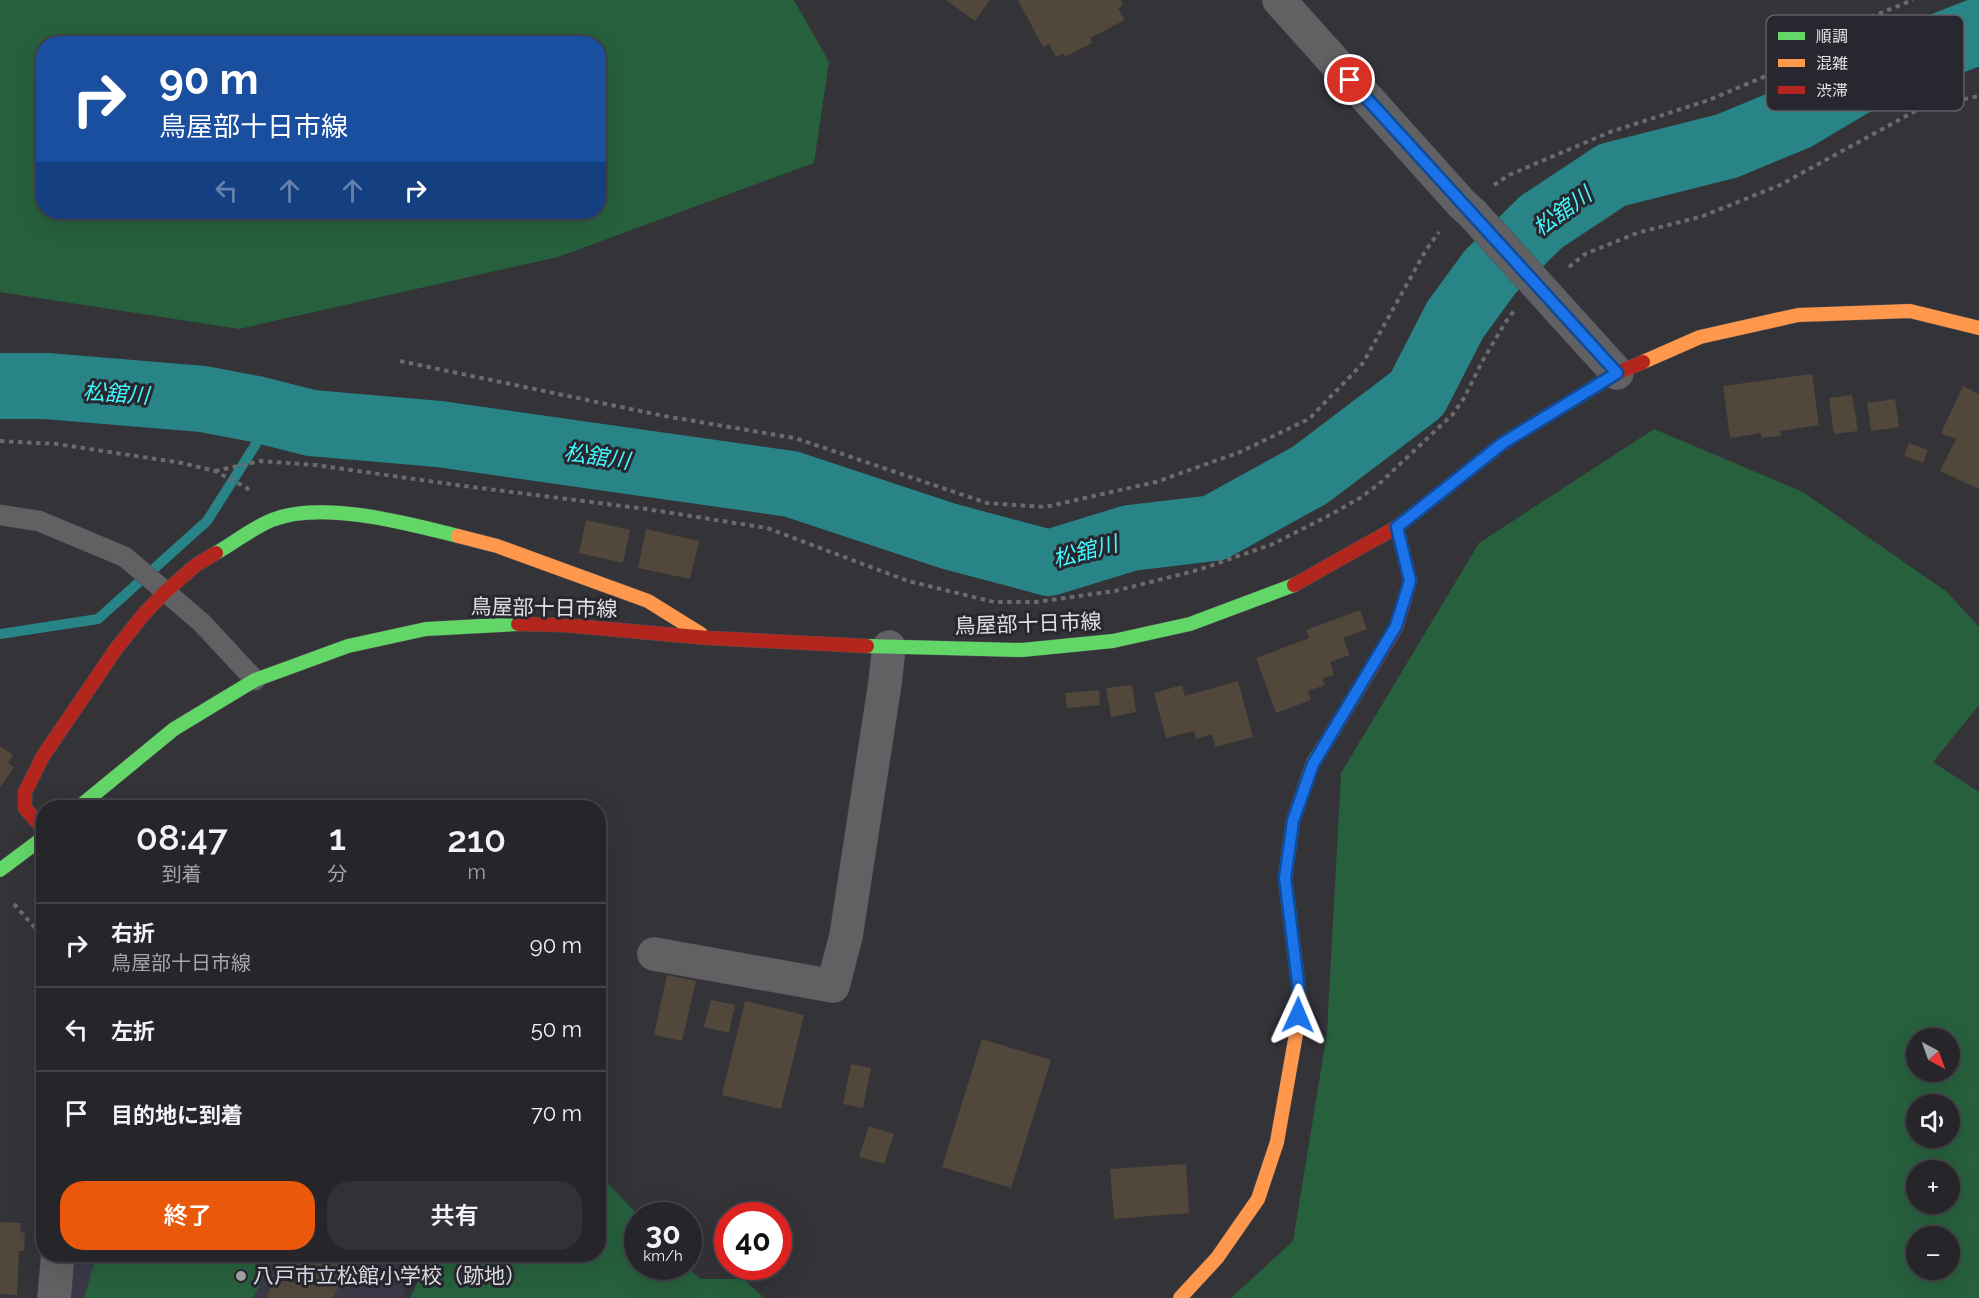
<!DOCTYPE html>
<html lang="ja">
<meta charset="utf-8">
<style>
:root{--surface:#26262a;--page:#323236;--text:#f1f3f6;--muted:#a4a5a8;--line:#424347;--accent:#ea580c}
body{margin:0;font-family:Raleway,"Noto Sans JP",sans-serif;background:var(--page);color:var(--text);height:100vh;display:flex;flex-direction:column;font-size:22px;white-space:nowrap}
*{box-sizing:border-box;margin:0}
p{font-size:20px;color:var(--muted)}
.icon{flex:none;width:33px;height:33px;fill:none;stroke:currentColor;stroke-width:2;stroke-linecap:round;stroke-linejoin:round}
.map{position:relative;flex:1;overflow:hidden}
.drawer{position:absolute;left:36px;top:800px;width:570px;height:462px;display:flex;flex-direction:column;background:var(--surface);border-radius:24px;box-shadow:0 6px 24px #0002,0 0 0 2px var(--line)}
.drawer>*{flex:none}
.hud{position:absolute;left:36px;top:36px;width:570px;height:183px;border-radius:24px;box-shadow:0 6px 24px #0002,0 0 0 2px var(--line);background:#1a4fa0;color:#fff;overflow:hidden}
.needle{width:39px;rotate:139deg}
.buttons{position:absolute;left:1906px;top:1028px;display:grid;gap:12px}
.buttons a{display:grid;place-items:center;width:54px;height:54px;border-radius:50%;background:var(--surface);box-shadow:0 6px 24px #0002,0 0 0 2px var(--line);font-size:30px}
.speed{position:absolute;left:624px;top:1202px;display:flex;gap:12px;font-size:30px;font-weight:700;text-align:center}
.speed>*{display:grid;place-content:center;width:78px;height:78px;border-radius:50%;background:var(--surface);box-shadow:0 6px 24px #0002,0 0 0 2px var(--line);line-height:1}
.speed small{font-size:15px;font-weight:400}
.speed .limit{border:9px solid #d22;background:#fff;color:#111}
.pin{position:absolute;display:grid;place-items:center;width:51px;height:51px;color:#fff;margin:-26px;border:3px solid #fff;border-radius:50%;box-shadow:0 2px 6px #0007}
.me{position:absolute;width:66px;margin:-33px;rotate:1deg;stroke-linejoin:round;filter:drop-shadow(0 0 4px #0008)}
.turn{display:flex;align-items:center;gap:21px;height:126px;padding:0 24px;font-size:27px}
.turn .icon{width:78px;height:78px;stroke-width:2.5}
.turn b{display:block;font-size:42px;line-height:51px}
.lanes{display:flex;align-items:center;height:57px;padding:0 24px;background:#0003;justify-content:center;gap:30px;direction:ltr}
.lanes .off{opacity:.35}
.eta{display:flex;justify-content:space-evenly;align-items:center;height:102px;text-align:center}
.eta b{font-size:36px;font-weight:600;line-height:42px}
.button{display:flex;gap:12px;margin-top:auto;padding:12px 24px}
.button a{flex:1;height:69px;border-radius:24px;background:var(--accent);color:#fff;font-size:24px;font-weight:600;line-height:69px;text-align:center}
.button a+a{background:var(--page);color:var(--text)}
ul{padding:0;list-style:none}
li{display:flex;align-items:center;gap:18px;height:84px;padding:0 24px;border-top:2px solid var(--line)}
li div{flex:1}
li b{display:block;font-size:22px}
li em{font-style:normal}
.map>svg:first-child{display:block}
.built{fill:#3b3947}
.green{fill:#27603d;fill-rule:evenodd}
.lines{fill:none;stroke-linecap:round;stroke-linejoin:round}
.stream{stroke:#288487;stroke-width:10}
.river{stroke:#288487;stroke-width:66}
.building{fill:#52473b}
.lane-casing{stroke:#4f4f54;stroke-width:21}
.street-casing{stroke:#4f4f54;stroke-width:34}
.fast-casing{stroke:#4f4f54;stroke-width:15}
.slow-casing{stroke:#4f4f54;stroke-width:15}
.jam-casing{stroke:#4f4f54;stroke-width:15}
.path{stroke:#6b6b6e;stroke-width:4;stroke-dasharray:4.5 4.5;stroke-linecap:butt}
.lane{stroke:#616164;stroke-width:20}
.street{stroke:#616164;stroke-width:33}
.fast{stroke:#63d668;stroke-width:14}
.slow{stroke:#ff974d;stroke-width:14}
.jam{stroke:#b3261e;stroke-width:14}
.route-casing{stroke:#114b97;stroke-width:15}
.route{stroke:#1a73e8;stroke-width:10}
.poi-dot{fill:#a5a4aa;stroke:#282730;stroke-width:2}
.labels{text-anchor:middle;stroke-width:6;stroke-linejoin:round;paint-order:stroke}
.street-label{font-size:21px;fill:#e2e1e7;stroke:#282730}
.poi-label{font-size:21px;fill:#e2e1e7;stroke:#282730;text-anchor:start}
.water-label{font-size:22px;font-style:italic;fill:#40fafe;stroke:#282730}
.key{fill:#282730;stroke:#605f67;stroke-width:1.5}
.key-label{font-size:16px;fill:#e2e1e7}
</style>
<div class="map">
<svg width="1979" height="1298" viewBox="0 0 1979 1298">
<rect width="100%" height="100%" fill="#333338"/>
<polygon class="built" points="71,1254 425,1254 401,1298 68,1298"/>
<g class="green">
<path d="M0,0H794L829,62L814,163L558,257L239,329L0,292ZM44,44H598V212H44Z"/>
<path d="M1654,429L1803,492L1947,592L1979,627V705L1933,762L1979,792V1298H1231L1293,1241L1327,1033L1341,773L1479,543ZM1917,1038H1950V1071H1917ZM1917,1104H1950V1137H1917ZM1917,1170H1950V1203H1917ZM1917,1236H1950V1269H1917Z"/>
<polygon points="599,1174 638,1215 638,1266 687,1266 700,1279 744,1279 764,1298 410,1298 431,1254 598,1254"/>
<polygon points="97,1254 275,1254 253,1298 84,1298"/>
</g>
<g class="lines">
<polyline class="stream" points="0,634 98,619 207,521 256,444 256,409"/>
<polyline class="river" points="0,386 46,386 203,399 256,409 311,423 439,434 791,484 948,536 1049,563 1130,538 1214,528 1310,475 1417,394 1455,320 1490,272 1541,222 1612,175 1727,146 1797,117 1871,73 1979,31"/>
</g>
<g class="building">
<polygon points="946,0 990,0 975,21"/>
<polygon points="1018,0 1121,0 1123,5 1118,8 1125,20 1090,38 1092,43 1065,57 1063,53 1056,57 1049,44 1043,47"/>
<polygon points="1812,374 1819,425 1780,431 1781,436 1761,438 1761,433 1730,438 1723,386"/>
<polygon points="1963,386 1979,394 1979,489 1940,471 1956,439 1941,433"/>
<polygon points="1852,395 1858,431 1834,434 1829,398"/>
<polygon points="1895,399 1899,427 1871,431 1867,403"/>
<polygon points="1909,443 1928,450 1923,463 1904,456"/>
<polygon points="586,520 630,530 623,563 579,553"/>
<polygon points="646,529 699,541 690,579 638,568"/>
<polygon points="1360,610 1367,629 1343,638 1350,655 1330,662 1334,675 1322,679 1325,685 1308,691 1311,700 1276,713 1256,658 1309,638 1306,630"/>
<polygon points="1238,681 1253,737 1215,747 1212,734 1196,739 1194,731 1166,738 1154,693 1182,685 1185,696"/>
<polygon points="1132,685 1136,712 1111,717 1106,688"/>
<polygon points="1099,690 1100,705 1067,708 1065,693"/>
<polygon points="0,746 13,755 8,763 14,767 0,788"/>
<polygon points="667,975 696,981 682,1041 654,1035"/>
<polygon points="711,1000 735,1005 729,1033 704,1027"/>
<polygon points="745,1001 804,1015 781,1109 722,1095"/>
<polygon points="982,1039 1051,1060 1011,1188 942,1167"/>
<polygon points="851,1064 871,1068 863,1108 843,1104"/>
<polygon points="869,1126 894,1134 884,1164 859,1157"/>
<polygon points="1186,1164 1189,1213 1114,1219 1110,1169"/>
<polygon points="0,1222 21,1223 20,1232 25,1233 24,1251 19,1251 17,1295 0,1294"/>
<polygon points="287,1254 354,1254 333,1298 266,1298"/>
<polygon points="371,1254 388,1254 383,1264 370,1257"/>
</g>
<g class="lines">
<g class="lane-casing">
<polyline id="lane" points="0,515 39,521 125,557 202,623 255,680"/>
</g>
<g class="street-casing">
<g id="street">
<polyline points="1279,0 1462,204 1473,214 1617,373"/>
<polyline points="654,954 833,986 846,936 885,683 889,647"/>
<polyline points="54,1298 58,1254"/>
</g>
</g>
<g class="fast-casing">
<g id="fast">
<path d="M216,553C234,543 252,528 272,520C321,500 407,523 458,536"/>
<polyline points="867,646 1022,650 1113,641 1190,624 1294,585"/>
<polyline points="79,807 174,729 255,680 348,646 426,629 518,624"/>
<polyline points="0,870 44,837"/>
<polyline points="1296,1034 1299,991 1285,878 1293,821 1313,763 1335,728"/>
</g>
</g>
<g class="slow-casing">
<g id="slow">
<polyline points="1643,362 1700,337 1798,315 1910,311 1979,328"/>
<polyline points="458,536 497,546 648,601 701,634"/>
<polyline points="1180,1298 1217,1258 1258,1199 1277,1142 1296,1034"/>
</g>
</g>
<g class="jam-casing">
<g id="jam">
<polyline points="1294,585 1397,527 1503,443 1617,373 1643,362"/>
<polyline points="518,624 563,625 708,638 867,646"/>
<polyline points="1335,728 1397,626 1410,581 1397,527"/>
<polyline points="44,830 25,808 25,792 43,756 116,649 143,615 165,592 196,565 216,553"/>
</g>
</g>
<g class="path">
<polyline points="1494,185 1509,175 1610,132 1709,100 1768,75 1843,28 1913,0"/>
<polyline points="1569,267 1585,254 1637,233 1703,216 1780,185 1919,109 1979,96"/>
<polyline points="400,361 664,416 795,438 987,503 1045,507 1156,482 1240,452 1309,419 1363,363 1426,250 1439,232"/>
<polyline points="0,441 57,444 182,463 215,471 247,488 251,494"/>
<polyline points="215,471 260,461 315,465 464,486 646,509 767,528 908,581 994,602 1036,602 1115,591 1198,570 1273,544 1326,517 1360,498 1379,484 1453,414 1464,398 1483,360 1505,323 1514,311"/>
<polyline points="14,904 44,938"/>
</g>
<use href="#lane" class="lane"/>
<use href="#street" class="street"/>
<use href="#fast" class="fast"/>
<use href="#slow" class="slow"/>
<use href="#jam" class="jam"/>
</g>
<g class="lines">
<g class="route-casing">
<polyline id="route" points="1298,1015 1299,991 1285,878 1293,821 1313,764 1396,626 1410,581 1397,527 1503,443 1617,373 1350,80"/>
</g>
<use href="#route" class="route"/>
</g>
<circle class="poi-dot" cx="241" cy="1276" r="6"/>
<g class="labels">
<g class="street-label">
<text transform="translate(544 608) rotate(1)" y="7">鳥屋部十日市線</text>
<text transform="translate(1028 624) rotate(-2)" y="7">鳥屋部十日市線</text>
</g>
<g class="poi-label">
<text x="253" y="1283">八戸市立松館小学校（跡地）</text>
</g>
<g class="water-label">
<text transform="translate(1562 211) rotate(-36)" y="8">松舘川</text>
<text transform="translate(116 393) rotate(4)" y="8">松舘川</text>
<text transform="translate(597 456) rotate(8)" y="8">松舘川</text>
<text transform="translate(1085 551) rotate(-15)" y="8">松舘川</text>
</g>
</g>
<rect x="1766" y="15" width="198" height="96" rx="9" class="key"/>
<rect x="1778" y="32" width="27" height="8" fill="#63d668"/>
<rect x="1778" y="59" width="27" height="8" fill="#ff974d"/>
<rect x="1778" y="86" width="27" height="8" fill="#b3261e"/>
<g class="key-label">
<text x="1816" y="42">順調</text>
<text x="1816" y="69">混雑</text>
<text x="1816" y="96">渋滞</text>
</g>
</svg>
<div class="buttons">
<a><svg class="needle" viewBox="-14 -14 28 28"><path d="M0-13l5 13h-10z" fill="#e53935"/><path d="M0 13l5-13h-10z" fill="#a4a5a8"/></svg></a>
<a><svg class="icon" aria-label="sound" viewBox="0 0 24 24"><path d="M4 9h4l5-4v14l-5-4H4zM17 9q2 3 0 6"/></svg></a>
<a>+</a>
<a>−</a>
</div>
<div class="speed"><div>30<small>km/h</small></div><div class="limit">40</div></div>
<div class="pin" style="left:1350px;top:80px;background:#d93025"><svg class="icon" aria-label="arrive" viewBox="0 0 24 24"><path d="M6 21V4h12l-3 4 3 4H6"/></svg></div>
<svg class="me" style="left:1298px;top:1015px" viewBox="-20 -20 40 40"><path d="M0-17L14 15 0 8-14 15z" fill="#1a73e8" stroke="#fff" stroke-width="4"/></svg>
<div class="hud">
<div class="turn"><svg class="icon" aria-label="right" viewBox="0 0 24 24"><path d="M7 20v-9h11M14 6l5 5-5 5"/></svg><div><b>90 m</b>鳥屋部十日市線</div></div>
<div class="lanes"><svg class="icon off" aria-label="left" viewBox="0 0 24 24"><path d="M17 20v-9H6M10 6l-5 5 5 5"/></svg><svg class="icon off" aria-label="ahead" viewBox="0 0 24 24"><path d="M12 20V5M6 11l6-6 6 6"/></svg><svg class="icon off" aria-label="ahead" viewBox="0 0 24 24"><path d="M12 20V5M6 11l6-6 6 6"/></svg><svg class="icon" aria-label="right" viewBox="0 0 24 24"><path d="M7 20v-9h11M14 6l5 5-5 5"/></svg></div>
</div>
<section class="drawer">
<div class="eta">
<div><b>08:47</b><p>到着</p></div>
<div><b>1</b><p>分</p></div>
<div><b>210</b><p>m</p></div>
</div>
<ul>
<li><svg class="icon" aria-label="right" viewBox="0 0 24 24"><path d="M7 20v-9h11M14 6l5 5-5 5"/></svg><div><b>右折</b><p>鳥屋部十日市線</p></div><em>90 m</em></li>
<li><svg class="icon" aria-label="left" viewBox="0 0 24 24"><path d="M17 20v-9H6M10 6l-5 5 5 5"/></svg><div><b>左折</b></div><em>50 m</em></li>
<li><svg class="icon" aria-label="arrive" viewBox="0 0 24 24"><path d="M6 21V4h12l-3 4 3 4H6"/></svg><div><b>目的地に到着</b></div><em>70 m</em></li>
</ul>
<div class="button"><a>終了</a><a>共有</a></div>
</section>
</div>
